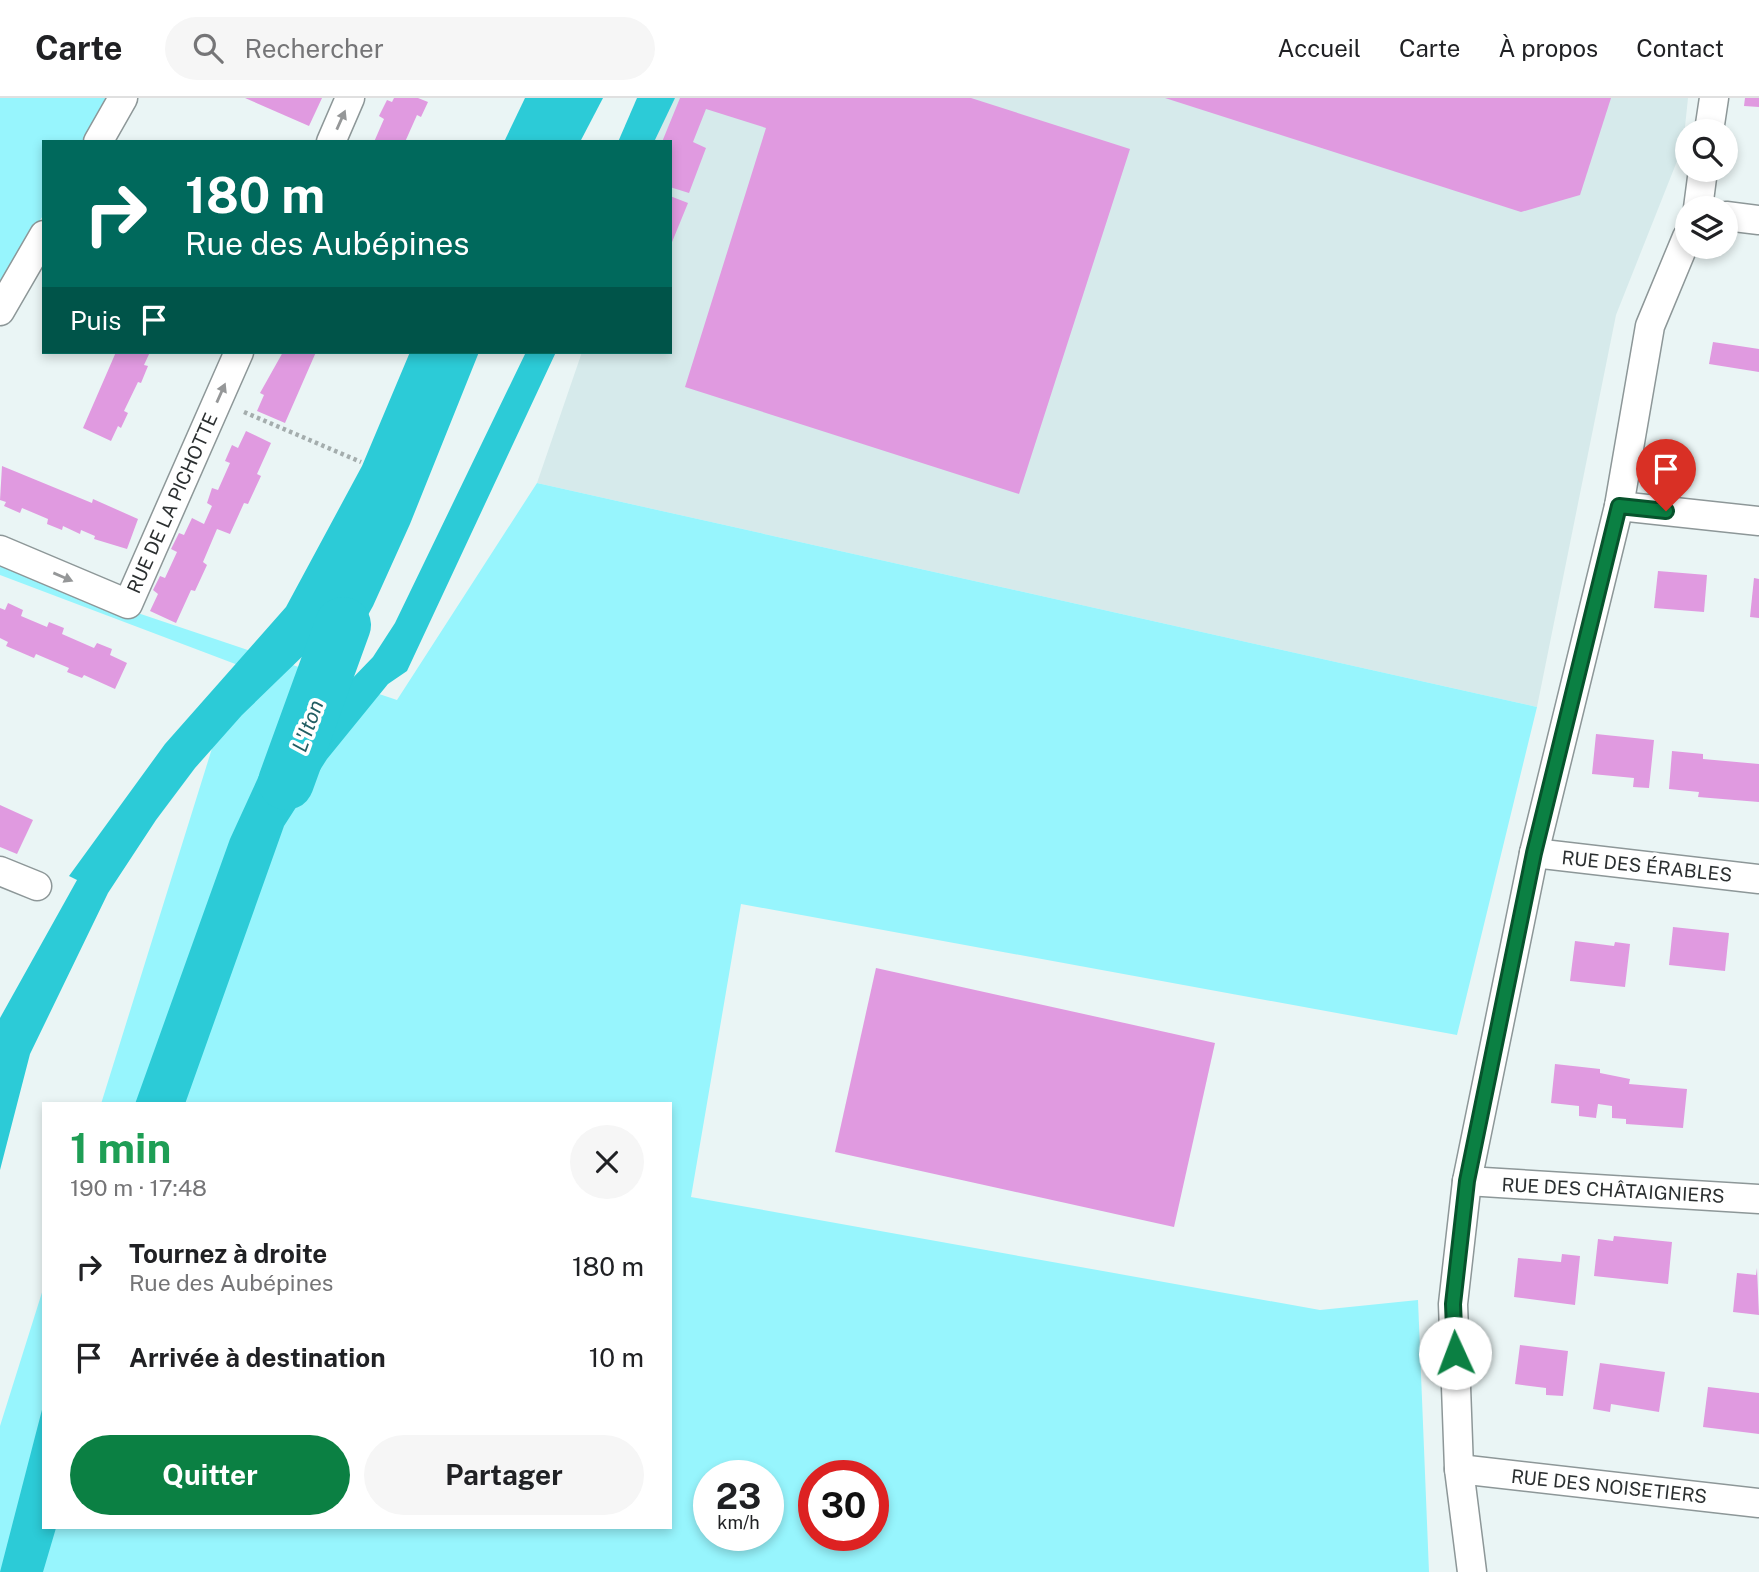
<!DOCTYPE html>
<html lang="fr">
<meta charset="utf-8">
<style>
:root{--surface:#fff;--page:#f6f6f6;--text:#202124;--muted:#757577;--line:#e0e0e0;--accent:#0b8043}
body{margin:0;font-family:"Public Sans",sans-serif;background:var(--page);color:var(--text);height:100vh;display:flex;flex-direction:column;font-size:26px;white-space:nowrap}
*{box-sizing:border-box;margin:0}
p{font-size:23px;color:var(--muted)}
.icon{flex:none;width:38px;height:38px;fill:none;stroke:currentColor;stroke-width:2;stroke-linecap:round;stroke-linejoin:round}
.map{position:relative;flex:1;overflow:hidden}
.side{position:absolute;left:42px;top:1004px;width:630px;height:427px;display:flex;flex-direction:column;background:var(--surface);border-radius:0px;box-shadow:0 4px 10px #0003}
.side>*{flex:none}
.hud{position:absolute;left:42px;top:42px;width:630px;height:214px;border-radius:0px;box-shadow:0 4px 10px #0003;background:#00695c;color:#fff;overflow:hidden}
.buttons{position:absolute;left:1675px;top:21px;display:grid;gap:14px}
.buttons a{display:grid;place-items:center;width:63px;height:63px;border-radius:50%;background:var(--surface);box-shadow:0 4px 10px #0003;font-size:35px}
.speed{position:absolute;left:693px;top:1362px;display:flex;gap:14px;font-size:35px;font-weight:700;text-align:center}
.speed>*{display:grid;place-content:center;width:91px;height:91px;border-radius:50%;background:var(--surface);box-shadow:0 4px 10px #0003;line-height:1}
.speed small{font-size:18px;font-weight:400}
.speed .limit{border:10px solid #d22;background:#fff;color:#111}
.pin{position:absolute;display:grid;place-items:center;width:60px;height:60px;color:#fff;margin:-72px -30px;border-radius:50% 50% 50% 0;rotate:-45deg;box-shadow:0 0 7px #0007}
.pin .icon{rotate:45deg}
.me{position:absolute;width:77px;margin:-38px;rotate:358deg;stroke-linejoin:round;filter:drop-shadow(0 0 5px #0008)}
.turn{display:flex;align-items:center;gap:24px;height:147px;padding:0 28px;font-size:32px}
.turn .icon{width:91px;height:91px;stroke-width:2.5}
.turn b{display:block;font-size:49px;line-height:60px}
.then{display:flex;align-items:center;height:66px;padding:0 28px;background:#0003;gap:14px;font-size:26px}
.round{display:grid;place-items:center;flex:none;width:74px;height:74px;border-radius:37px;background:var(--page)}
.overview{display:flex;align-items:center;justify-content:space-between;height:119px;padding:0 28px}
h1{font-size:42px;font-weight:700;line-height:52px;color:#1e9e55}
.button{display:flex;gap:14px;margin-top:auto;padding:14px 28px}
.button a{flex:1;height:80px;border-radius:42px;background:var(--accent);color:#fff;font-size:28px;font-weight:700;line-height:80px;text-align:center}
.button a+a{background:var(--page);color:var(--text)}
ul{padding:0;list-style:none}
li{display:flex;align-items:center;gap:21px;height:91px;padding:0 28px}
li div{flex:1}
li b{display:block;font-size:26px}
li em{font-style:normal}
header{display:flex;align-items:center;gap:42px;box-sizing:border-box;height:98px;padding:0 35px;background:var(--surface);border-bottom:2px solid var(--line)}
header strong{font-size:33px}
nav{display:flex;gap:38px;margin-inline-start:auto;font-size:24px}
.search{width:490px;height:63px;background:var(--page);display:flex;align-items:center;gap:18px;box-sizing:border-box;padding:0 24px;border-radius:38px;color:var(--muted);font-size:26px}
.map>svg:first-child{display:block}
.built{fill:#d6eaeb}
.green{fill:#97f5fd;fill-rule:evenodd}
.water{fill:#2ccbd7}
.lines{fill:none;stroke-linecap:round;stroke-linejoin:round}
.river{stroke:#2ccbd7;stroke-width:56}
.building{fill:#e09ae0}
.street-casing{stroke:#8d9798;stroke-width:31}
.path{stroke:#a4adad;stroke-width:4.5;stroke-dasharray:3.5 3.5;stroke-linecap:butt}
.street{stroke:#fff;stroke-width:28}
.oneway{fill:#959798}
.route-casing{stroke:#07532c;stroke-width:18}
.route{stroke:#0b8043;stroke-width:12}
.labels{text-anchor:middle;stroke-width:7;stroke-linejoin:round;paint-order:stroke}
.street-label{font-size:19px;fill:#2b2f30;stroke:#fff}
.water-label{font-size:21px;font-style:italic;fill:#225e63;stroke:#fff}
</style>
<header>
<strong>Carte</strong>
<div class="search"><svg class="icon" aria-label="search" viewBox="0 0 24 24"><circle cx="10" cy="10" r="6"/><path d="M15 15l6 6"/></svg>Rechercher</div>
<nav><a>Accueil</a><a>Carte</a><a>À propos</a><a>Contact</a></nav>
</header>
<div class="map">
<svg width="1759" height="1474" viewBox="0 0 1759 1474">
<rect width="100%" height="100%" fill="#eaf5f5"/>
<polygon class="built" points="669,0 1688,0 1683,48 1616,217 1537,609 537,385 582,254 670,254 670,44 654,44"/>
<g class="green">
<polygon points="0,0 116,0 89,44 44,44 44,116 0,186"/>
<path d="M537,385L1537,609L1457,937L741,806L691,1099L1320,1212L1418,1202L1429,1474H0V1328L44,1188V1430H670V1006H101L238,567L0,477V458L105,504L397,602ZM709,1377H768V1437H709ZM814,1377H873V1437H814Z"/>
</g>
<g class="water">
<polygon points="525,0 603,0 580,44 504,44"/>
<polygon points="637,0 675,0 654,44 618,44"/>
<path d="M410,254H479L410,426L373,508L343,562L339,561C331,574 312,600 312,614L315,616H318L373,559L395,525L526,254H556L407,573L388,586L327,661L284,728L185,1006H135L230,741L284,623L297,609L314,553L310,551L242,617L195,670L156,722L108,795L30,956L0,1072V920L77,782L69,778L165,646L286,509L362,368Z"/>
<polygon points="44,1304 44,1430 56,1430 43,1474 0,1474"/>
</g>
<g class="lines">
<polyline class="river" points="286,684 343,527"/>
</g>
<g class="building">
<polygon points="245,0 322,0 309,28"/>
<polygon points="394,0 418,0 428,4 421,19 417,17 405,44 374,44 384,21 379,18 387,2 392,4"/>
<polygon points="680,0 971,0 1130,51 1019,396 685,289 766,30 706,11 693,44 706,50 689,95 673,90 670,89 670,44 662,44"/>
<polygon points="1165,0 1611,0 1580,97 1521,114"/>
<polygon points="1745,0 1759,0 1759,9 1744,8"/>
<polygon points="670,98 688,105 670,149"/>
<polygon points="1713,244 1759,251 1759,274 1709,266"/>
<polygon points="116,254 150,254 144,267 148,268 141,285 138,284 124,313 128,315 121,330 118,328 111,343 83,330"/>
<polygon points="283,254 316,254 285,325 257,313 264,297 260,295"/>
<polygon points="246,333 271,345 257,376 261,378 248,406 244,405 230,436 217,431 203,464 207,467 195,493 191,492 176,525 150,513 158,496 153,492 160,478 165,480 177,454 171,451 179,435 184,437 192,420 204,426 212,408 207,405 212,390 218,392 230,365 225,363 232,347 238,350"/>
<polygon points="2,368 92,405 93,401 138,421 127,451 94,441 95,438 81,432 80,436 63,428 62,432 47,426 48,421 22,410 20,415 4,408 6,404 0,402"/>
<polygon points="1658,473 1707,477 1704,514 1654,510"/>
<polygon points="1754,480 1759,481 1759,520 1750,519"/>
<polygon points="8,505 23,512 21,518 47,529 49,524 64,530 62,536 94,550 97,545 112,551 110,557 127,565 115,591 84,577 82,580 67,574 69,570 36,556 34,560 6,548 8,544 0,540 0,510 5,512"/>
<polygon points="1596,636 1654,642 1649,690 1633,689 1634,680 1592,676"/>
<polygon points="1672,653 1703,656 1703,661 1759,666 1759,704 1698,699 1699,694 1669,691"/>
<polygon points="0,707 33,722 17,756 0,749"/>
<polygon points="1673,829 1729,835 1725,873 1669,867"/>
<polygon points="1575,843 1614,848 1615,844 1630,846 1625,889 1570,883"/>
<polygon points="876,870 1215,945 1174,1129 835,1054"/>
<polygon points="1555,966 1600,971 1600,975 1630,981 1629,986 1687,991 1683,1030 1626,1026 1626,1021 1612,1020 1612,1008 1598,1006 1596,1020 1579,1018 1579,1008 1551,1005"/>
<polygon points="1614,1138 1672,1144 1668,1186 1594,1178 1598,1141 1613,1143"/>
<polygon points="1562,1156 1580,1158 1575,1207 1514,1199 1518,1160 1561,1164"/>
<polygon points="1757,1170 1759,1217 1733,1214 1737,1175 1756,1177"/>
<polygon points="1520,1247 1568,1253 1563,1298 1546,1297 1546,1290 1515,1286"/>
<polygon points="1600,1265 1665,1274 1659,1314 1611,1306 1610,1314 1593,1311"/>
<polygon points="1708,1289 1759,1295 1759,1336 1703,1329"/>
</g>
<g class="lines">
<g class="street-casing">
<g id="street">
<polyline points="1709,33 1714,0"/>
<polyline points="98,44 123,0"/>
<polyline points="331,44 350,0"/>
<polyline points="1698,110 1703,72"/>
<polyline points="1726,118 1759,122"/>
<polyline points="0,213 44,137"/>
<polyline points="1619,408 1759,423"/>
<polyline points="0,452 128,506 239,254"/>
<polyline points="1534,755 1759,781"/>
<polyline points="0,773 37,788"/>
<polyline points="1467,1083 1759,1101"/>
<polyline points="1459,1371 1759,1405"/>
<polyline points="1472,1474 1459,1371 1453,1206 1467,1083 1534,755 1619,408 1650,228 1687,139"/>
</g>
</g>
<polyline class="path" points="244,314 361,364"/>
<use href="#street" class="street"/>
</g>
<defs><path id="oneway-solid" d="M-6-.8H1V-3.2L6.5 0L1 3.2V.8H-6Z" transform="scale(1.75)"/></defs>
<g class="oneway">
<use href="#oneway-solid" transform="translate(341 22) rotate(-66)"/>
<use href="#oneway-solid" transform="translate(221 295) rotate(-66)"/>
<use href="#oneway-solid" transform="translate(63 479) rotate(23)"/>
</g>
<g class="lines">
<g class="route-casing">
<polyline id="route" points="1455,1255 1453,1206 1467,1083 1534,755 1619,408 1666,413"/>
</g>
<use href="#route" class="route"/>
</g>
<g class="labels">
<g class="street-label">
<text transform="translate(172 405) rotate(-66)" y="7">RUE DE LA PICHOTTE</text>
<text transform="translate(1647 768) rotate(6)" y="7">RUE DES ÉRABLES</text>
<text transform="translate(1613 1092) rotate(3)" y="7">RUE DES CHÂTAIGNIERS</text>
<text transform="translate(1609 1388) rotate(6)" y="7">RUE DES NOISETIERS</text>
</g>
<g class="water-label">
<text transform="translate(308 628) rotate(-70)" y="7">L'Iton</text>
</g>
</g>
</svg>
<div class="buttons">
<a><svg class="icon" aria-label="search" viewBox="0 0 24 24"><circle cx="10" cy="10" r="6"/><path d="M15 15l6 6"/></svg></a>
<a><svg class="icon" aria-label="layers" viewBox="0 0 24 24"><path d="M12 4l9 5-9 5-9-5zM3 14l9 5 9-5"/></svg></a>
</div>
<div class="speed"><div>23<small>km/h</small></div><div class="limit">30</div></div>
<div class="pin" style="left:1666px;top:413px;background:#d93025"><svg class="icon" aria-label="arrive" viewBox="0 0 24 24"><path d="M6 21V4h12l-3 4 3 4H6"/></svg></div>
<svg class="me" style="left:1455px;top:1255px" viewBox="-20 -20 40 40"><circle r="19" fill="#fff"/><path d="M0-13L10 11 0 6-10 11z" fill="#0b8043"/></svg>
<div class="hud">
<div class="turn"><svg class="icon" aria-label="right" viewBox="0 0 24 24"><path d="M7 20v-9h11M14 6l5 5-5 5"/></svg><div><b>180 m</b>Rue des Aubépines</div></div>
<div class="then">Puis<svg class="icon" aria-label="arrive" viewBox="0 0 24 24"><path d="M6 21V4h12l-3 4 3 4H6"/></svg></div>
</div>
<section class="side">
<div class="overview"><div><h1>1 min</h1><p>190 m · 17:48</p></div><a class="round"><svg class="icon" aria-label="close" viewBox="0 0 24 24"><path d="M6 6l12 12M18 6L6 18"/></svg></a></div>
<ul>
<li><svg class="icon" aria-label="right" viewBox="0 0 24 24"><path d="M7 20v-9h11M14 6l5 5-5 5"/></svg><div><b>Tournez à droite</b><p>Rue des Aubépines</p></div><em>180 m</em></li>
<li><svg class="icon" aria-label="arrive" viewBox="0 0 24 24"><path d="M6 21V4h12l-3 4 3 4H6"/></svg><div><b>Arrivée à destination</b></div><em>10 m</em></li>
</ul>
<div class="button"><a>Quitter</a><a>Partager</a></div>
</section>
</div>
